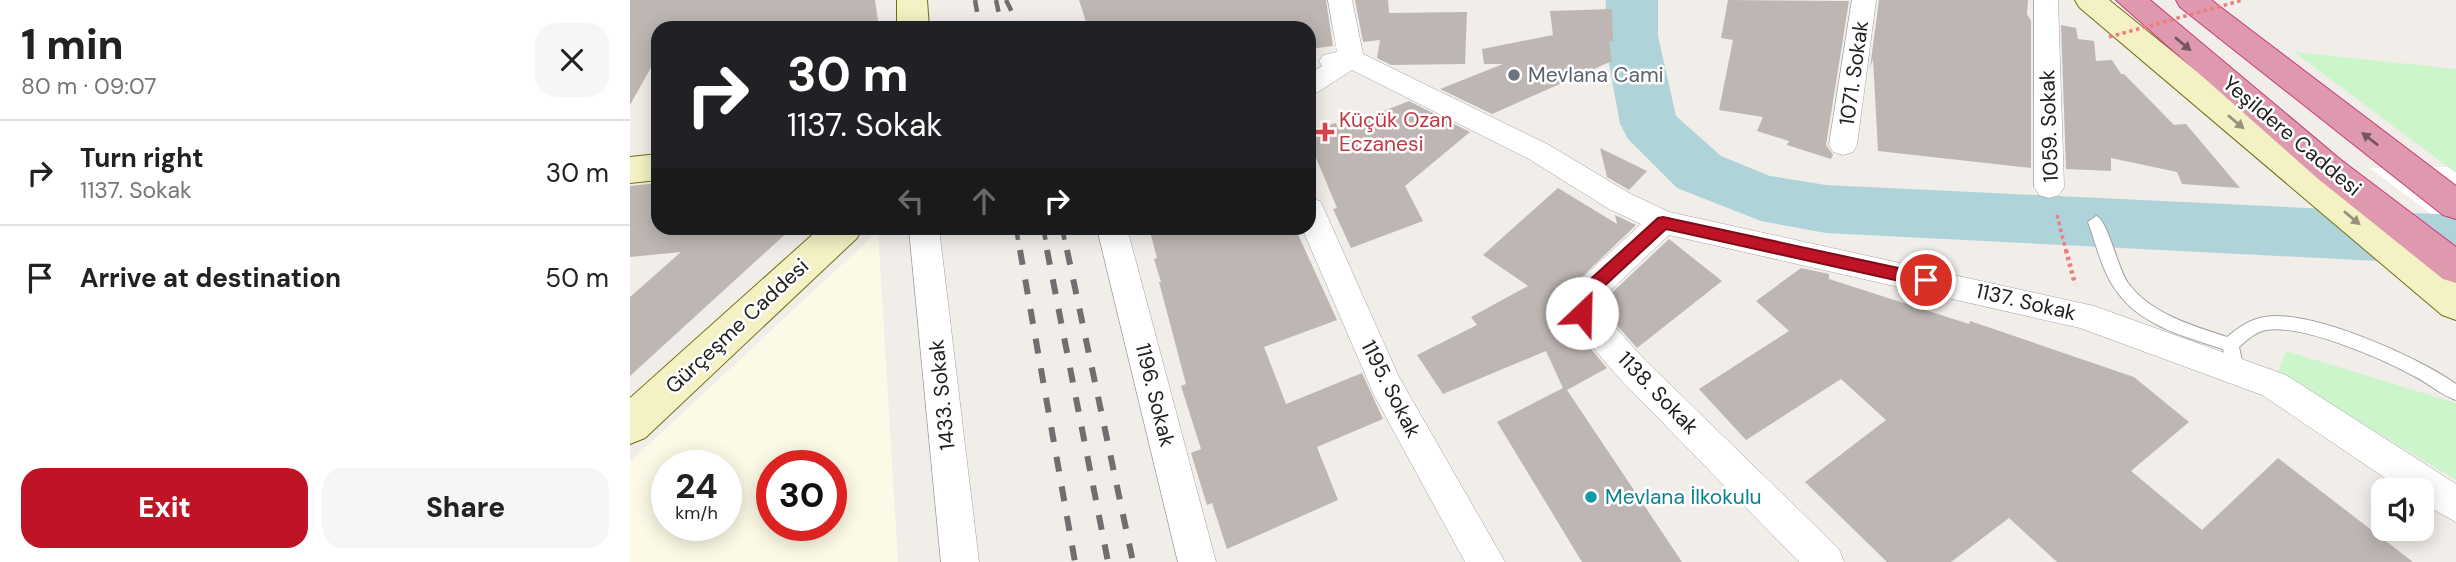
<!DOCTYPE html>
<meta charset="utf-8">
<style>
:root{--surface:#fff;--page:#f6f6f6;--text:#222;--muted:#767676;--line:#e0e0e0;--accent:#be1426}
body{margin:0;font-family:"DM Sans",sans-serif;background:var(--page);color:var(--text);height:100vh;display:flex;flex-direction:column;font-size:26px;white-space:nowrap}
*{box-sizing:border-box;margin:0}
p{font-size:23px;color:var(--muted)}
.icon{flex:none;width:38px;height:38px;fill:none;stroke:currentColor;stroke-width:2;stroke-linecap:round;stroke-linejoin:round}
.map{position:relative;flex:1;overflow:hidden}
.panel{display:flex;flex-direction:column;background:var(--surface);width:630px}
.panel>*{flex:none}
.hud{position:absolute;left:21px;top:21px;width:665px;height:214px;border-radius:21px;box-shadow:0 4px 18px #0003;background:#202124;color:#fff;overflow:hidden}
.fabs{position:absolute;left:1741px;top:478px;display:grid;gap:14px}
.fabs a{display:grid;place-items:center;width:63px;height:63px;border-radius:14px;background:var(--surface);box-shadow:0 4px 18px #0003;font-size:35px}
.speed{position:absolute;left:21px;top:450px;display:flex;gap:14px;font-size:35px;font-weight:700;text-align:center}
.speed>*{display:grid;place-content:center;width:91px;height:91px;border-radius:50%;background:var(--surface);box-shadow:0 4px 18px #0003;line-height:1}
.speed small{font-size:18px;font-weight:400}
.speed .limit{border:10px solid #d22;background:#fff;color:#111}
.pin{position:absolute;display:grid;place-items:center;width:60px;height:60px;color:#fff;margin:-30px;border:4px solid #fff;border-radius:50%;box-shadow:0 2px 7px #0007}
.me{position:absolute;width:77px;margin:-38px;rotate:24deg;stroke-linejoin:round;filter:drop-shadow(0 0 5px #0008)}
.turn{display:flex;align-items:center;gap:24px;height:147px;padding:0 21px;font-size:32px}
.turn .icon{width:91px;height:91px;stroke-width:2.5}
.turn b{display:block;font-size:49px;line-height:60px}
.lanes{display:flex;align-items:center;height:66px;padding:0 21px;background:#0003;justify-content:center;gap:35px;direction:ltr}
.lanes .off{opacity:.35}
.round{display:grid;place-items:center;flex:none;width:74px;height:74px;border-radius:21px;background:var(--page)}
.overview{display:flex;align-items:center;justify-content:space-between;height:119px;padding:0 21px}
h1{font-size:42px;font-weight:800;line-height:52px}
.action{display:flex;gap:14px;margin-top:auto;padding:14px 21px}
.action a{flex:1;height:80px;border-radius:21px;background:var(--accent);color:#fff;font-size:28px;font-weight:800;line-height:80px;text-align:center}
.action a+a{background:var(--page);color:var(--text)}
ul{padding:0;list-style:none}
li{display:flex;align-items:center;gap:21px;height:105px;padding:0 21px;border-top:2px solid var(--line)}
li div{flex:1}
li b{display:block;font-size:26px}
li em{font-style:normal}
main{display:flex;flex:1;min-height:0}
.map>svg:first-child{display:block}
.education{fill:#fcfae6;fill-rule:evenodd}
.park{fill:#cdf5cc}
.pier{fill:#fff}
.lines{fill:none;stroke-linecap:round;stroke-linejoin:round}
.river{fill:#aed4d9;fill-rule:evenodd}
.building{fill:#beb6b2}
.lane-casing{stroke:#a2a2a2;stroke-width:2}
.street-casing{stroke:#a2a2a2;stroke-width:1}
.secondary-casing{stroke:#707010;stroke-width:2}
.highway-casing{stroke:#ca3a7b;stroke-width:2}
.path-far1{stroke:#ed7e7e;stroke-width:3.5;stroke-dasharray:3.5 3.5;stroke-linecap:butt}
.path{stroke:#ed7e7e;stroke-width:4.5;stroke-dasharray:3.5 3.5;stroke-linecap:butt}
.lane{fill:#fff;fill-rule:evenodd}
.street{fill:#fff;fill-rule:evenodd}
.secondary{fill:#f4f1c4;fill-rule:evenodd}
.highway{fill:#df99ae;fill-rule:evenodd}
.rail-far1{stroke:#6f6f6f;stroke-width:4.5;stroke-dasharray:12 12;stroke-linecap:butt}
.rail{stroke:#6f6f6f;stroke-width:6;stroke-dasharray:15 15;stroke-linecap:butt}
.path-bridge{stroke:#ed7e7e;stroke-width:3.5;stroke-dasharray:3.5 3.5;stroke-linecap:butt}
.oneway{fill:#765760}
.oneway2{fill:#95937b}
.route{fill:#be1426;stroke:#7c0d19;stroke-width:2}
.worship-dot{fill:#6b7280;stroke:#fff;stroke-width:2.5}
.health-dot{fill:#e0444e;stroke:#fff;stroke-width:2.5}
.culture-dot{fill:#0f9aa8;stroke:#fff;stroke-width:2.5}
.labels{text-anchor:middle;stroke-width:5;stroke-linejoin:round;paint-order:stroke}
.street-label{font-size:21px;fill:#212121;stroke:#fff}
.worship-label{font-size:21px;fill:#5b616d;stroke:#fff;text-anchor:start}
.health-label{font-size:21px;fill:#be3a42;stroke:#fff;text-anchor:start}
.culture-label{font-size:21px;fill:#0d838f;stroke:#fff;text-anchor:start}
</style>
<main>
<section class="panel">
<div class="overview"><div><h1>1 min</h1><p>80 m · 09:07</p></div><a class="round"><svg class="icon" aria-label="close" viewBox="0 0 24 24"><path d="M6 6l12 12M18 6L6 18"/></svg></a></div>
<ul>
<li><svg class="icon" aria-label="right" viewBox="0 0 24 24"><path d="M7 20v-9h11M14 6l5 5-5 5"/></svg><div><b>Turn right</b><p>1137. Sokak</p></div><em>30 m</em></li>
<li><svg class="icon" aria-label="arrive" viewBox="0 0 24 24"><path d="M6 21V4h12l-3 4 3 4H6"/></svg><div><b>Arrive at destination</b></div><em>50 m</em></li>
</ul>
<div class="action"><a>Exit</a><a>Share</a></div>
</section>
<div class="map">
<svg width="1826" height="562" viewBox="0 0 1826 562">
<rect width="100%" height="100%" fill="#f1ede9"/>
<path class="education" d="M248,231L268,562H0V462ZM37,466H96V525H37ZM142,466H201V525H142Z"/>
<g class="park">
<polygon points="1664,52 1826,69 1826,173 1818,167"/>
<polygon points="1656,351 1823,402 1826,404 1826,480 1648,373"/>
</g>
<polygon class="pier" points="1818,167 1826,173 1826,233 1740,168"/>
<g class="lines">
<polygon class="river" points="976,0 1028,0 1028,36 1046,116 1091,156 1140,176 1196,185 1826,215 1826,265 1196,233 1131,221 1047,188 998,139 990,124 974,36"/>
</g>
<g class="building">
<polygon points="0,0 245,0 249,28 28,28 28,55 0,105"/>
<polygon points="449,0 696,0 703,46 679,49 679,28 458,28"/>
<polygon points="725,0 758,0 759,13 837,12 835,64 761,65 747,58 750,40 733,42"/>
<polygon points="1098,0 1219,1 1196,145 1203,155 1201,159 1157,145 1159,141 1127,131 1133,117 1089,110 1103,40 1091,38"/>
<polygon points="1249,0 1398,0 1397,14 1401,21 1401,168 1248,151 1243,59 1240,68"/>
<polygon points="982,9 983,41 979,41 982,61 862,114 810,89 873,64 854,64 852,49 923,35 920,11"/>
<polygon points="1431,25 1446,28 1448,39 1464,41 1466,61 1482,60 1491,74 1494,74 1544,125 1556,124 1610,188 1552,184 1547,172 1481,158 1481,171 1436,169"/>
<polygon points="779,101 840,132 775,186 793,221 721,248 703,209 707,208 679,141 679,130 706,123 708,129"/>
<polygon points="970,148 1017,171 999,190 977,177"/>
<polygon points="28,183 28,228 162,228 0,376 0,297 51,252 0,257 0,186"/>
<polygon points="928,188 987,224 985,215 1006,225 934,294 932,307 939,323 977,368 937,390 1052,562 952,562 867,422 933,388 916,351 813,394 787,355 847,325 841,317 898,286 853,255"/>
<polygon points="519,228 665,228 707,320 634,347 656,404 732,373 753,419 687,447 708,500 597,549 582,503 577,505 561,453 571,449 551,386 556,384 529,282 531,282 524,259 527,258"/>
<polygon points="1039,239 1092,281 1007,348 969,305"/>
<polygon points="1171,268 1199,274 1199,279 1339,324 1340,321 1504,377 1559,422 1501,471 1572,530 1648,458 1783,562 1427,562 1379,518 1321,562 1257,562 1175,482 1256,420 1211,379 1116,440 1069,389 1159,331 1126,301"/>
</g>
<g class="lines">
<g class="lane-casing">
<path id="lane" d="M1466,216C1478,220 1488,270 1498,283C1521,314 1563,326 1597,337C1608,328 1620,319 1635,317C1681,309 1788,357 1826,384V400C1811,395 1798,383 1784,376C1751,358 1673,324 1636,330C1625,332 1617,340 1609,347L1614,371L1612,376L1606,378L1600,376L1593,349C1556,337 1512,326 1488,293C1472,273 1467,246 1458,222Z"/>
</g>
<g class="street-casing">
<g id="street">
<path d="M698,0H722L733,54L919,145L999,193L1039,212L1464,306L1656,375L1826,484V522L1792,503V490H1773L1632,395L1450,328L1039,235L966,304L967,307L1013,358L1209,549L1214,562H1169L989,378L941,322C935,311 932,303 938,291L1011,224L979,209L899,159L722,70L688,92L679,95V74L692,66L689,61L693,55L707,52Z"/>
<polygon points="1222,0 1246,0 1227,145 1223,152 1213,155 1203,152 1199,145"/>
<polygon points="1404,0 1428,0 1434,187 1429,195 1419,198 1409,195 1404,187"/>
<polygon points="679,198 690,201 694,209 769,377 875,562 835,562 744,395 672,228 679,228"/>
<polygon points="279,228 309,228 349,562 311,562"/>
<polygon points="467,228 497,228 586,562 548,562"/>
</g>
</g>
<g class="secondary-casing">
<g id="secondary">
<polygon points="267,0 297,0 299,28 267,28"/>
<polygon points="1445,0 1479,0 1826,282 1826,320 1812,315 1449,7"/>
<polygon points="28,154 28,180 0,183 0,157"/>
<polygon points="190,228 232,228 227,238 15,438 0,444 0,398"/>
</g>
</g>
<g class="highway-casing">
<g id="highway">
<polygon points="1486,0 1520,0 1711,160 1826,247 1826,283 1813,279 1687,178"/>
<polygon points="1546,0 1581,0 1826,186 1826,219 1813,215 1550,7"/>
</g>
</g>
<polyline class="path-far1" points="1427,215 1436,251"/>
<polyline class="path" points="1436,250 1445,284"/>
<use href="#lane" class="lane"/>
<use href="#street" class="street"/>
<use href="#secondary" class="secondary"/>
<use href="#highway" class="highway"/>
<g class="rail-far1">
<polyline points="345,0 350,28"/>
<polyline points="366,0 372,28"/>
<polyline points="376,0 390,28"/>
<polyline points="386,228 390,251"/>
<polyline points="413,228 418,251"/>
<polyline points="432,228 437,251"/>
</g>
<g class="rail">
<polyline points="390,250 445,562"/>
<polyline points="417,250 478,562"/>
<polyline points="437,250 503,562"/>
</g>
<polyline class="path-bridge" points="1479,37 1613,0"/>
</g>
<defs><path id="oneway-solid" d="M-6-.8H1V-3.2L6.5 0L1 3.2V.8H-6Z" transform="scale(1.75)"/></defs>
<g class="oneway">
<use href="#oneway-solid" transform="translate(1553 44) rotate(40)"/>
<use href="#oneway-solid" transform="translate(1740 139) rotate(-142)"/>
</g>
<g class="oneway2">
<use href="#oneway-solid" transform="translate(1606 122) rotate(40)"/>
<use href="#oneway-solid" transform="translate(1722 218) rotate(40)"/>
</g>
<polygon class="route" points="1033,217 1296,274 1304,280 1296,287 1036,229 957,302 961,313 958,318 947,318 940,300 943,295 1028,218"/>
<circle class="worship-dot" cx="884" cy="75" r="7"/>
<path class="health-dot" d="M691.5 121.5h7v7h7v7h-7v7h-7v-7h-7v-7h7z"/>
<circle class="culture-dot" cx="961" cy="497" r="7"/>
<g class="labels">
<g class="street-label">
<text transform="translate(1224 73) rotate(-82)" y="7">1071. Sokak</text>
<text transform="translate(1419 126) rotate(-92)" y="7">1059. Sokak</text>
<text transform="translate(1662 136) rotate(40)" y="7">Yeşildere Caddesi</text>
<text transform="translate(1396 302) rotate(13)" y="7">1137. Sokak</text>
<text transform="translate(107 326) rotate(-43)" y="7">Gürçeşme Caddesi</text>
<text transform="translate(761 389) rotate(63)" y="7">1195. Sokak</text>
<text transform="translate(1028 393) rotate(46)" y="7">1138. Sokak</text>
<text transform="translate(312 395) rotate(-96)" y="7">1433. Sokak</text>
<text transform="translate(525 395) rotate(76)" y="7">1196. Sokak</text>
</g>
<g class="worship-label">
<text x="898" y="82">Mevlana Cami</text>
</g>
<g class="health-label">
<text x="709" y="127">Küçük Ozan<tspan x="709" dy="24">Eczanesi</tspan></text>
</g>
<g class="culture-label">
<text x="975" y="504">Mevlana İlkokulu</text>
</g>
</g>
</svg>
<div class="fabs">
<a><svg class="icon" aria-label="sound" viewBox="0 0 24 24"><path d="M4 9h4l5-4v14l-5-4H4zM17 9q2 3 0 6"/></svg></a>
</div>
<div class="speed"><div>24<small>km/h</small></div><div class="limit">30</div></div>
<div class="pin" style="left:1296px;top:280px;background:#d93025"><svg class="icon" aria-label="arrive" viewBox="0 0 24 24"><path d="M6 21V4h12l-3 4 3 4H6"/></svg></div>
<svg class="me" style="left:952px;top:313px" viewBox="-20 -20 40 40"><circle r="19" fill="#fff"/><path d="M0-13L10 11 0 6-10 11z" fill="#be1426"/></svg>
<div class="hud">
<div class="turn"><svg class="icon" aria-label="right" viewBox="0 0 24 24"><path d="M7 20v-9h11M14 6l5 5-5 5"/></svg><div><b>30 m</b>1137. Sokak</div></div>
<div class="lanes"><svg class="icon off" aria-label="left" viewBox="0 0 24 24"><path d="M17 20v-9H6M10 6l-5 5 5 5"/></svg><svg class="icon off" aria-label="ahead" viewBox="0 0 24 24"><path d="M12 20V5M6 11l6-6 6 6"/></svg><svg class="icon" aria-label="right" viewBox="0 0 24 24"><path d="M7 20v-9h11M14 6l5 5-5 5"/></svg></div>
</div>
</div>
</main>
